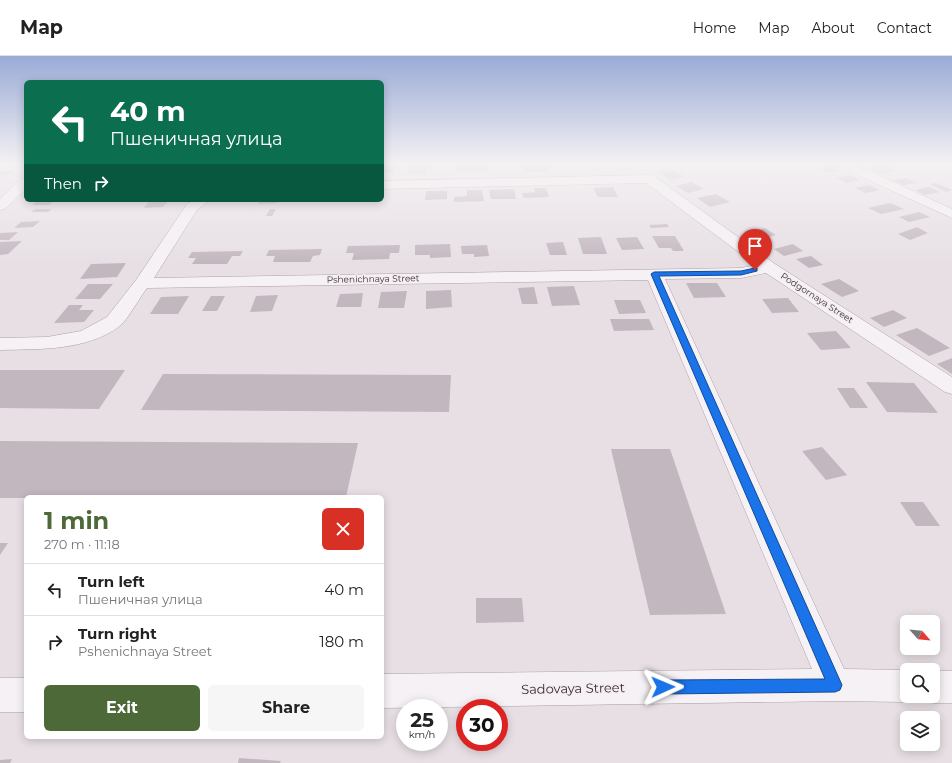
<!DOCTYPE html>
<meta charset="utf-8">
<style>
:root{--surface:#fff;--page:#f6f6f6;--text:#222;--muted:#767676;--line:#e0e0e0;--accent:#4d6937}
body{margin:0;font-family:Montserrat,sans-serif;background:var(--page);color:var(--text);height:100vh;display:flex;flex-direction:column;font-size:15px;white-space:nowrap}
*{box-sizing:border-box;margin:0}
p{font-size:13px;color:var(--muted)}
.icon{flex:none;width:22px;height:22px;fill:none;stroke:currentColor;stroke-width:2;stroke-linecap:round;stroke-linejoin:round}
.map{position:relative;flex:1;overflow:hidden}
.sheet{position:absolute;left:24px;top:439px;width:360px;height:244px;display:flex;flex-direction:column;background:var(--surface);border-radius:6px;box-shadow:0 2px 10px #0003}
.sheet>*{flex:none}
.guide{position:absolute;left:24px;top:24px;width:360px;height:122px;border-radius:6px;box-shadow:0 2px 10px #0003;background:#0b6e4f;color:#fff;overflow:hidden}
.needle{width:26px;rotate:117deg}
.buttons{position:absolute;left:900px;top:559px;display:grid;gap:8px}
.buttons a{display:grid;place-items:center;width:40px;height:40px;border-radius:6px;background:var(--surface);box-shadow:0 2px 10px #0003;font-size:20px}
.speed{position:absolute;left:396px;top:643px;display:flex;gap:8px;font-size:20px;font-weight:700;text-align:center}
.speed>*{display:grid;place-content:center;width:52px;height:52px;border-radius:50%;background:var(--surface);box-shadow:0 2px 10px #0003;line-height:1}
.speed small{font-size:10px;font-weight:400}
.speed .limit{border:6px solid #d22;background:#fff;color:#111}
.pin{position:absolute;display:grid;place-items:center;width:34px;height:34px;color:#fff;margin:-41px -17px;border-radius:50% 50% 50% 0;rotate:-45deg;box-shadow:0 0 4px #0007}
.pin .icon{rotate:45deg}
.me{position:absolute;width:44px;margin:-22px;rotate:89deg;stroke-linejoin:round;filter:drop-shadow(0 0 3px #0008)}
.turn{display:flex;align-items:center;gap:14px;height:84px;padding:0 20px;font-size:18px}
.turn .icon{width:52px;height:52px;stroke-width:2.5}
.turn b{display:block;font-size:28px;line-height:34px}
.then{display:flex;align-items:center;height:38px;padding:0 20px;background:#0003;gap:8px;font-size:15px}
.round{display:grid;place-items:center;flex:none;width:42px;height:42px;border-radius:6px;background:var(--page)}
.overview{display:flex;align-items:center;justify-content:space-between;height:68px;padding:0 20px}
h1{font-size:24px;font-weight:700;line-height:30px;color:var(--accent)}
.action{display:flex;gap:8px;margin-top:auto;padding:8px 20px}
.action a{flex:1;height:46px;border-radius:6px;background:var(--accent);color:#fff;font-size:16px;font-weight:700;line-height:46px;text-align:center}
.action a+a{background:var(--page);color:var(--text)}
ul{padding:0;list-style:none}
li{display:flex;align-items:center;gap:12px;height:52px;padding:0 20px;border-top:1px solid var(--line)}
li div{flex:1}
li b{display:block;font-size:15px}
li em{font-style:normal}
header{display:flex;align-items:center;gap:24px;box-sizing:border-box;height:56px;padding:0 20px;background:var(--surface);border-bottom:1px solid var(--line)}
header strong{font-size:19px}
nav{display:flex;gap:22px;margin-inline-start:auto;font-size:14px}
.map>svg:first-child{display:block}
.building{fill:#c3b7bf}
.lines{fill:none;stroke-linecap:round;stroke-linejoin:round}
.minor-casing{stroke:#ada1a9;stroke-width:1}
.minor{fill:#f5f1f4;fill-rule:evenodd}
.route{fill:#1a73e8;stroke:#114b97}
.labels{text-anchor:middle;stroke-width:3;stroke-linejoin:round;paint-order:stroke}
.far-street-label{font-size:9px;fill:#3c2a36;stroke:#f4eef3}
.near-street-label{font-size:13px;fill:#3c2a36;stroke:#f4eef3}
</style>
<header>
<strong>Map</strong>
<nav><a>Home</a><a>Map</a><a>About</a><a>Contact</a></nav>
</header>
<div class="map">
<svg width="952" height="707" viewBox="0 0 952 707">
<rect width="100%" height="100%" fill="#e7dfe4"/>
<g class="building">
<polygon points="382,108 395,108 394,116 382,117"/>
<rect x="457" y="108" width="30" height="7"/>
<polygon points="546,108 549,115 524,116 521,109"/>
<polygon points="410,110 427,110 426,118 408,118"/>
<polygon points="830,110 840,114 829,117 819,113"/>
<polygon points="886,110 896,115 880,118 870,113"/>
<polygon points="674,114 685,121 670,124 659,116"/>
<polygon points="0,115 13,115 6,119 0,120"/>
<polygon points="850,119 860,124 846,127 836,122"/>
<polygon points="907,122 917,127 903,129 893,124"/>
<polygon points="692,126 704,133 688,137 676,130"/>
<polygon points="935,127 952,134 946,136 930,128"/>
<polygon points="869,129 880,134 866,137 855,132"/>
<polygon points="613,131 618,141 598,141 593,132"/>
<polygon points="929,131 940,136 925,139 915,134"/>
<polygon points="534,132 546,132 549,141 524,142 522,137 535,136"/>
<polygon points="514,133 516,143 491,143 489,134"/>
<polygon points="467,134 482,134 484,145 454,146 454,141 467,140"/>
<polygon points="426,135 447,135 447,143 425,144"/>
<polygon points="716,138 730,146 710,151 697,142"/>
<polygon points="38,144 55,144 49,149 32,149"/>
<polygon points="150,144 169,144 163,151 144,152"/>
<polygon points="260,144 280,144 278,147 258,148"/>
<polygon points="890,147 904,153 881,158 868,152"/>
<polygon points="35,153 52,153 48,156 31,156"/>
<polygon points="270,153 276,153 272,160 266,160"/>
<polygon points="919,156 930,161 909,166 899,161"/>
<polygon points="40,165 33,171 14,172 21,166"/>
<polygon points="667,168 669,171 651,172 649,169"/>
<polygon points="917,171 928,177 910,184 898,178"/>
<polygon points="765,172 776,179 757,184 746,176"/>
<polygon points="18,176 9,184 0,184 0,177"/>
<polygon points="652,180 675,180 684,195 673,195 671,192 659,192"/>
<polygon points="601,181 607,198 583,198 578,182"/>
<polygon points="637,181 644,193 622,194 616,182"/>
<polygon points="22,185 8,198 0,199 0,186"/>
<polygon points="563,186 567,199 550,199 546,187"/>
<polygon points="450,188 451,201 430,202 430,199 415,199 415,189"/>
<polygon points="793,188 803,195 784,200 774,193"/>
<polygon points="400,189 399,197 390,197 389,203 352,204 354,197 346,197 348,190"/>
<polygon points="487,189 489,200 474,201 474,198 462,198 461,190"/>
<polygon points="322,193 320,199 313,200 310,206 273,206 275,200 266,200 269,194"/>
<polygon points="243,195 240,200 232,200 227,208 192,208 196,202 188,202 192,196"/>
<polygon points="811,200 823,209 809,212 796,203"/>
<polygon points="126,207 117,221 80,223 91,208"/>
<polygon points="839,223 859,235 842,241 821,228"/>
<polygon points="686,227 717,227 726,241 694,242"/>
<polygon points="88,228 113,228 100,243 75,243"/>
<polygon points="574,230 580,249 552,250 547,231"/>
<polygon points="534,231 538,248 522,248 518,232"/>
<polygon points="451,234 452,251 426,253 426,235"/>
<polygon points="407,235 404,252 378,252 381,236"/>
<polygon points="363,237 361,251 336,251 340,238"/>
<polygon points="278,239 272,255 250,256 256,240"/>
<polygon points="189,240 178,258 150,258 161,241"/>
<polygon points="211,240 225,240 217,255 202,255"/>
<polygon points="788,242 799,256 772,257 762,243"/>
<polygon points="614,244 640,244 646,257 619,258"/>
<polygon points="69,249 83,249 79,254 94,254 84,266 54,267"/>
<polygon points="893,254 907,262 884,271 870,262"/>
<polygon points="610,263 649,263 654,274 614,275"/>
<polygon points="917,272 950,292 929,300 896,279"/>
<polygon points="836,275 851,292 821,294 807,277"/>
<polygon points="952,302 952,318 937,308"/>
<polygon points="0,314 125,314 99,353 0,352"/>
<polygon points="163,318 451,319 449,356 141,354"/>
<polygon points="866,326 914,327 938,357 887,356"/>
<polygon points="837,332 854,332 868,352 850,352"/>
<polygon points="0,385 358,387 346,441 26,442 0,442"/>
<polygon points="822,391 847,419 826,424 802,395"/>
<polygon points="611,393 670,393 726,558 650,559"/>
<polygon points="900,446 923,446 940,470 916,470"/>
<polygon points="0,487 8,487 0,499"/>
<polygon points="476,542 522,542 524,566 476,567"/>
<polygon points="239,702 281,705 280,707 238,707"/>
<polygon points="12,703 10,707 0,707 0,704"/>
</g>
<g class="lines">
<g class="minor-casing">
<g id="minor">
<polygon points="838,108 854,108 952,153 952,162 840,111"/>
<path d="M649,119L654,120L775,208L952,321V338L945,336L766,217L741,222L665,223L844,613L907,614V640H919V642L907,646L835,645L382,652V618L812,613L648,224L147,232C140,241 128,263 120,270C86,295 40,293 0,294V282L47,281L81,275L107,261L136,224L187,148L194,144H210L197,154L154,222L741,212L756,209L646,127L382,133V125Z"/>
<polygon points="26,122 26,133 5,153 0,154 0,143 21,123"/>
<polygon points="933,615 952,615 952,647 933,647 921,643 920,640 933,640"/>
<rect x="0" y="622" width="26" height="34"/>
</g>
</g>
<use href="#minor" class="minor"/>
</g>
<linearGradient id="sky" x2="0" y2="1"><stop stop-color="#99abd6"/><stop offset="0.52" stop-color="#f4f1f3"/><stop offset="1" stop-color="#f4f1f3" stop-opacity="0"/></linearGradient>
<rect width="952" height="207" fill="url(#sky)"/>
<polygon class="route" points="755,212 757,212 757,215 741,219 659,220 842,629 840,634 835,636 663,638 658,636 656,631 658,626 663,624 825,623 651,218 654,216 741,215"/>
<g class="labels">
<g class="far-street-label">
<text transform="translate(373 223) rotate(-1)" y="3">Pshenichnaya Street</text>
<text transform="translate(817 242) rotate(33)" y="3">Podgornaya Street</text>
</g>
<g class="near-street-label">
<text transform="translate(573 632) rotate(-1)" y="5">Sadovaya Street</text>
</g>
</g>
</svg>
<div class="buttons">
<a><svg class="needle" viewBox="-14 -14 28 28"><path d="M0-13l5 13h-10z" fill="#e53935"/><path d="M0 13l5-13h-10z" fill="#767676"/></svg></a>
<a><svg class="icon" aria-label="search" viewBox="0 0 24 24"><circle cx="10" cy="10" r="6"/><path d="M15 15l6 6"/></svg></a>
<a><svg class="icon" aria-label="layers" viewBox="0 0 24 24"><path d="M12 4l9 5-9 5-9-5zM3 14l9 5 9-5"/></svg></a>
</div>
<div class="speed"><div>25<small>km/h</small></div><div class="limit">30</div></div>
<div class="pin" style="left:755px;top:214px;background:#d93025"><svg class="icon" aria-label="arrive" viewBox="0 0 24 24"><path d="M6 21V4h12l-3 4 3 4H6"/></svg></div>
<svg class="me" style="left:663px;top:631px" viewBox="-20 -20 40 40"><path d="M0-17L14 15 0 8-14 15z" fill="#1a73e8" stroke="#fff" stroke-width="4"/></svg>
<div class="guide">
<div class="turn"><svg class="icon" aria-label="left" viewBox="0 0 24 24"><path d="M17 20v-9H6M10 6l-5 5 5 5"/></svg><div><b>40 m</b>Пшеничная улица</div></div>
<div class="then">Then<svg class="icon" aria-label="right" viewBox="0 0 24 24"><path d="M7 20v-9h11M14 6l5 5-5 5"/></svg></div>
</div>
<section class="sheet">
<div class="overview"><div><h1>1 min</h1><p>270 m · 11:18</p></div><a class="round" style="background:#d93025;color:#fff"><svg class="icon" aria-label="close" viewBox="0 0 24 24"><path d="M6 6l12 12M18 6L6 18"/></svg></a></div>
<ul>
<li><svg class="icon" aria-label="left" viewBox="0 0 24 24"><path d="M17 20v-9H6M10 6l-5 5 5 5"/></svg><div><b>Turn left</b><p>Пшеничная улица</p></div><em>40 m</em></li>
<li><svg class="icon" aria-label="right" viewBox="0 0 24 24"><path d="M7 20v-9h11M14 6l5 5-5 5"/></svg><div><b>Turn right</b><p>Pshenichnaya Street</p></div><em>180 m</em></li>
</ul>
<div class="action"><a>Exit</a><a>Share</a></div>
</section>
</div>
